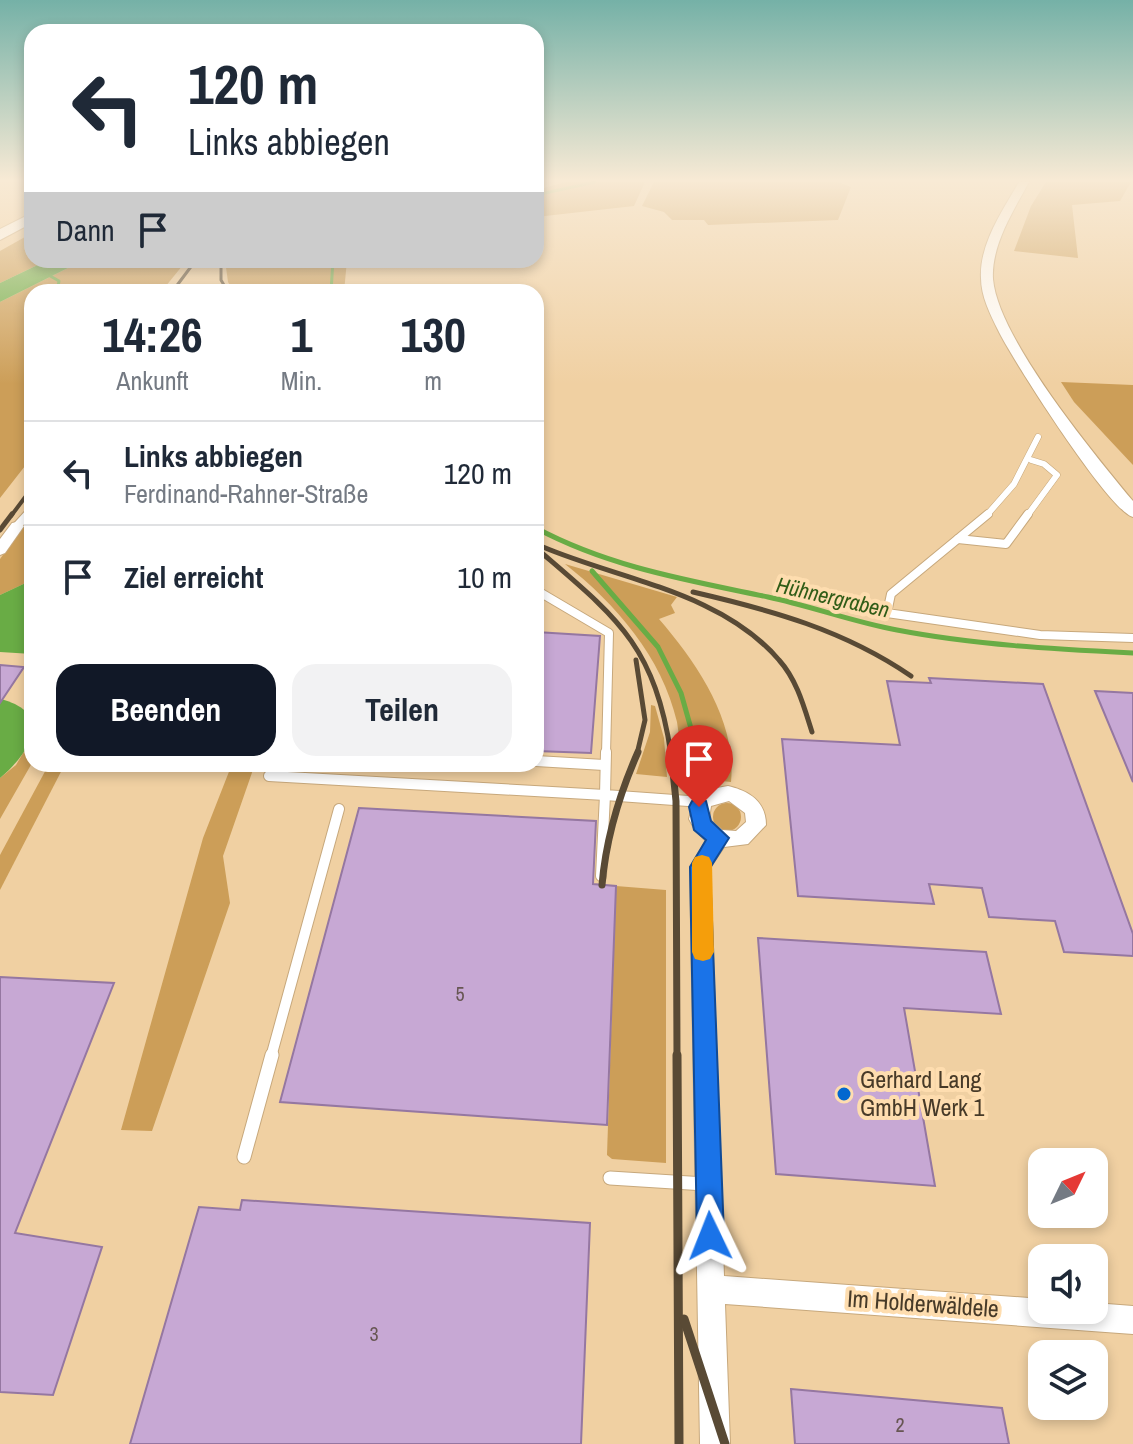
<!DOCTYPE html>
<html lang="de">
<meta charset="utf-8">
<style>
:root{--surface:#fff;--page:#f2f2f3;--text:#1f2937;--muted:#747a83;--line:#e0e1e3;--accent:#111827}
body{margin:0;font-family:"Archivo Narrow",sans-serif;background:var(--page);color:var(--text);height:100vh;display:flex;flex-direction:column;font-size:30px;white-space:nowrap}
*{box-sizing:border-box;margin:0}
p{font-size:26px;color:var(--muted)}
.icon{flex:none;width:44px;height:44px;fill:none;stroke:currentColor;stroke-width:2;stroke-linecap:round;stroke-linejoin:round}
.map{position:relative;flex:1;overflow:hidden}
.details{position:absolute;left:24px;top:284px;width:520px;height:488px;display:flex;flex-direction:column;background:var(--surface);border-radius:24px;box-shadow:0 4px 12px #0003}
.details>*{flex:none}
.top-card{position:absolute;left:24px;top:24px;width:520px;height:244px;border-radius:24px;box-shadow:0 4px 12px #0003;background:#fff;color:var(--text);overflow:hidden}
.needle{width:52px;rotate:47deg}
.buttons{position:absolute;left:1028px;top:1148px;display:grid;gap:16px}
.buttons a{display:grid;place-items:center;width:80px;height:80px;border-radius:16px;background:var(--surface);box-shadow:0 4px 12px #0003;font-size:40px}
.pin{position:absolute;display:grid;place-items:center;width:68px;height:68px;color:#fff;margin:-82px -34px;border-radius:50% 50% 50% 0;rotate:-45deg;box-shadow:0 0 8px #0007}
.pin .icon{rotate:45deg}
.me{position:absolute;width:88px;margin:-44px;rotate:358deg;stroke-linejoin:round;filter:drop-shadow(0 0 6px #0008)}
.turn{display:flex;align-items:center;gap:28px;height:168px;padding:0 32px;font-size:36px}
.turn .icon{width:104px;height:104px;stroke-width:2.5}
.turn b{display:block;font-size:56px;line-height:68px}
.then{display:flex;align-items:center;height:76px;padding:0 32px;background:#0003;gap:16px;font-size:30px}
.eta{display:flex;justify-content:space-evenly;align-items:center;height:136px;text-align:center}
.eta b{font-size:48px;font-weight:800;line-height:56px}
.button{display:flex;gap:16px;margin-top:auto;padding:16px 32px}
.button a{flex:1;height:92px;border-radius:24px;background:var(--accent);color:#fff;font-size:32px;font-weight:800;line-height:92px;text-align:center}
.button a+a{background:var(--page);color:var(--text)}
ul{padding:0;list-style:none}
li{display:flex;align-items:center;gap:24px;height:104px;padding:0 32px;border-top:2px solid var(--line)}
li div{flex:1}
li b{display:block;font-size:30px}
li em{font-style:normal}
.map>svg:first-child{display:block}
.green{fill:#cc9e58}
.water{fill:#69ac45}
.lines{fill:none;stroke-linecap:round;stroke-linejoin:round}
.stream-far1{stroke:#69ac45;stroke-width:3}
.stream{stroke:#69ac45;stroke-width:5}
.building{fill:#c7a8d4;stroke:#9577a1;stroke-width:2}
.service-far3-casing{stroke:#c7a87c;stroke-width:7}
.service-far2-casing{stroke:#c7a87c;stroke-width:10}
.service-far1-casing{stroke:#c7a87c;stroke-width:12}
.service-casing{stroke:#c7a87c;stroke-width:15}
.minor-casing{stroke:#c7a87c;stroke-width:2}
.tertiary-casing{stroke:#c7a87c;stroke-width:2}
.trunk-casing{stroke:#c7a87c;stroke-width:2}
.service-far3{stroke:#fff;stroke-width:6}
.service-far2{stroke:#fff;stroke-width:8}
.service-far1{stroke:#fff;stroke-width:10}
.service{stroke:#fff;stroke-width:13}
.minor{fill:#fff;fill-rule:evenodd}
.tertiary{fill:#fff;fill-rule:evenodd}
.trunk{fill:#fff;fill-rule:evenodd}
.rail-far4{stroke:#594a35;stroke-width:3}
.rail-far3{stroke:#594a35;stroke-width:4}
.rail-far2{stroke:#594a35;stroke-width:5}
.rail-far1{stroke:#594a35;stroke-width:7}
.rail{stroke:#594a35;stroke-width:9}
.route{fill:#1a73e8;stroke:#114b97;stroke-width:2}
.slow{fill:#f59e0b}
.poi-dot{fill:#0267cf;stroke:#feddaf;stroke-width:3}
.labels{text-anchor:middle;stroke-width:8;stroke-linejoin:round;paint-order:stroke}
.near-number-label{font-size:20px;fill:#675653}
.water-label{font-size:22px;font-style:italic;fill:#305c17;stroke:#feddaf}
.near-poi-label{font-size:24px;fill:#473a28;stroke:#feddaf;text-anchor:start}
.near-street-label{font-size:24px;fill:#473a28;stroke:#feddaf}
</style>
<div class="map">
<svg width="1133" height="1444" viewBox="0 0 1133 1444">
<rect width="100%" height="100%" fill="#f0d0a2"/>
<g class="green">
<polygon points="566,182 645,182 634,206 536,217 536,190"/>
<polygon points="654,182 838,182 851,187 838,220 708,225 704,220 672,220 664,212 642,206"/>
<polygon points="1046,182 1131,182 1120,201 1072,205 1078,258 1014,251 1031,206"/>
<polygon points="32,233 32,260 48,260 0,283 0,251"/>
<polygon points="84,260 187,260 161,292 32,292 32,457 0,498 0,302"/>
<polygon points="225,260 347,260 344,292 234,292 228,282"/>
<polygon points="1061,382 1133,385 1133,465 1074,402"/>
<polygon points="23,527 32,527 32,580 0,595 0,559"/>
<path d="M565,564L677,597L671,605L675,613L659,619C697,663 737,721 731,782L683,777C681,759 680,740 677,722C662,657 616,604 565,564Z"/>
<polygon points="651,705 655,706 664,738 667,777 636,774 650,732"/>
<polygon points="32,738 32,763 0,819 0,778 16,765"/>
<polygon points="49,764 65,764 0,890 0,855"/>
<polygon points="232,764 255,764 223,856 230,903 152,1131 121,1130 203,838"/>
<circle cx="727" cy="817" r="14"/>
<polygon points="616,886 666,890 666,1163 612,1159 607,1155"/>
</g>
<g class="water">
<polygon points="48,260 84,260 0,302 0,283"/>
<polygon points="32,580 32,654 0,652 0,595"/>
<path d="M0,699C55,712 29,754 0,778Z"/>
</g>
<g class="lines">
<g class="stream-far1">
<polyline points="536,195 595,182"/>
<polyline points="45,273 59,281 57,292"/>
<polyline points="331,292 333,260"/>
</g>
<g class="stream">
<path d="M536,528C609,567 687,580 768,597C811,606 853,622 897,630C975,645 1054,649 1133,653"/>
<polyline points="592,571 658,647 681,693 692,732"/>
</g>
</g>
<g class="building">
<polygon points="536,632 600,636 591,753 536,751"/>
<polygon points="0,665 24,667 0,703"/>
<polygon points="929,678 1043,684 1133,934 1133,956 1064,952 1055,921 989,917 982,888 929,884 934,904 798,896 782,739 900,745 887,681 931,683"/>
<polygon points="1095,691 1133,693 1133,782"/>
<polygon points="359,808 596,821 593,884 616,886 607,1125 280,1102"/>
<polygon points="758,938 986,952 1001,1014 904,1008 935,1186 776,1174"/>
<polygon points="0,977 114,983 15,1233 102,1247 53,1395 0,1392"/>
<polygon points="242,1200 590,1223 581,1444 130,1444 199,1207 240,1210"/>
<polygon points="791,1389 1002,1408 1009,1444 795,1444"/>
</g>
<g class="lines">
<g class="service-far3-casing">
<g id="service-far3">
<polyline points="26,516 32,509"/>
<polyline points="986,516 1014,484 1038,437"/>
<polyline points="1027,516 1057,475 1044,464 1031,460"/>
</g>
</g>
<g class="service-far2-casing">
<g id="service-far2">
<polyline points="988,514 891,594 887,613 1040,635 1133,638"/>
<polyline points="17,526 28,514"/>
<polyline points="958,539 1006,544 1028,514"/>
<polyline points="536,590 609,633 606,754"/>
</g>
</g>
<g class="service-far1-casing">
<g id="service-far1">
<polyline points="606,752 605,795 702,802"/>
<polyline points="536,761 604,765"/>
<polyline points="269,776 605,795 601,876"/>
<polyline points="271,1057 339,809"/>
</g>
</g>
<g class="service-casing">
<g id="service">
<polyline points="244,1157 272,1055"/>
<polyline points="610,1178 705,1184"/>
</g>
</g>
<g class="minor-casing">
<g id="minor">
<polygon points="17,522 24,526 5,553 0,555 0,539 12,523"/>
<path d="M728,786C749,791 766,801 766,825L748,844L724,847L710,868L724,1276L1042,1299V1310H1094V1303L1133,1306V1334L725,1304L730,1444H700L690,867L706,841L695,830L689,819L695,797L706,790ZM729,801L745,813L746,822L736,831L722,830L709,819L711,806Z"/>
</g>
</g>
<g class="tertiary-casing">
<path id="tertiary" d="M1019,182H1029C1014,210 991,245 993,279C998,338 1094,454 1133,501V517C1109,511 1012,359 998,330C990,314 981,296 981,278C979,244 1003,210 1019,182Z"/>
</g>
<g class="trunk-casing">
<polygon id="trunk" points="32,213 32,223 0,240 0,229"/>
</g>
<use href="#service-far3" class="service-far3"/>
<use href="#service-far2" class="service-far2"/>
<use href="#service-far1" class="service-far1"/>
<use href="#service" class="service"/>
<use href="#minor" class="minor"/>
<use href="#tertiary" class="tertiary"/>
<use href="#trunk" class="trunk"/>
<g class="rail-far4">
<polyline points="221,260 221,280 228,292"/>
<polyline points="172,292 196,260"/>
</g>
<polyline class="rail-far3" points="11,516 32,488"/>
<g class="rail-far2">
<polyline points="0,530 12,514"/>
<path d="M543,547C621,580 721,592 779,660C797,680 804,707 812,732"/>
<path d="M536,548C616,617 654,643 671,754"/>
<path d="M693,592C771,610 844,630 911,676"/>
<polyline points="636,660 645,720 637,754"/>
</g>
<g class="rail-far1">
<polyline points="671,752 676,801 677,1057"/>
<path d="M602,885C606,838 619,795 638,752"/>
</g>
<g class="rail">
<polyline points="677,1055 679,1444"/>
<polyline points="684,1319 725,1444"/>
</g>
</g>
<linearGradient id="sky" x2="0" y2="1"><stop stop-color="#75b1a7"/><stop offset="0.47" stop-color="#f8ead5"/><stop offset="1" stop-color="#f8ead5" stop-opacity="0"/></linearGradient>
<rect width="1133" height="384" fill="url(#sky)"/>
<polygon class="route" points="699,799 706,801 711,821 729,838 710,868 724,1236 720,1246 710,1250 701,1246 697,1236 690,867 706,840 694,830 689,807 692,801"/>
<polygon class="slow" points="702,855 709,857 712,863 714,952 710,959 703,961 695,959 692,952 692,863 695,857"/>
<circle class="poi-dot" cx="844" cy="1094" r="8"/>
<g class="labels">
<g class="near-number-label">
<text x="460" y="1001">5</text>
<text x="374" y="1341">3</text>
<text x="900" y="1432">2</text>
</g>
<g class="water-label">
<text transform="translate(833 597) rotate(13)" y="8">Hühnergraben</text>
</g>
<g class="near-poi-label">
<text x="860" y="1088">Gerhard Lang<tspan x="860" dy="28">GmbH Werk 1</tspan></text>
</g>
<g class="near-street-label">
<text transform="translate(923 1304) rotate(4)" y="8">Im Holderwäldele</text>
</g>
</g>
</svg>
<div class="buttons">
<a><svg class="needle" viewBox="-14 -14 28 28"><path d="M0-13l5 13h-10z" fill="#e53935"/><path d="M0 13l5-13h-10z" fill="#747a83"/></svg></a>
<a><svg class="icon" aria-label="sound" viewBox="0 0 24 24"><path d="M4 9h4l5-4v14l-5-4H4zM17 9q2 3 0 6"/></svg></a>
<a><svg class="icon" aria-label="layers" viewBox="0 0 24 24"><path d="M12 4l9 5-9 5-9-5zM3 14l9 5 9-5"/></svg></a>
</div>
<div class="pin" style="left:699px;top:807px;background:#d93025"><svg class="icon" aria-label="arrive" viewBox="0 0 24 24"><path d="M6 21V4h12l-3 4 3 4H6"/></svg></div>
<svg class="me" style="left:710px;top:1236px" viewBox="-20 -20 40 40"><path d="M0-17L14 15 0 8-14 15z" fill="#1a73e8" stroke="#fff" stroke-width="4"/></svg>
<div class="top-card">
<div class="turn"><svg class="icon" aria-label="left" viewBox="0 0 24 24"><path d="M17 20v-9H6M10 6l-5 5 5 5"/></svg><div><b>120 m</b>Links abbiegen</div></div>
<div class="then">Dann<svg class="icon" aria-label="arrive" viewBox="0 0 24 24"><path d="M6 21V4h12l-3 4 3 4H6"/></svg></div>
</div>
<section class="details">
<div class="eta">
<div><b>14:26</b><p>Ankunft</p></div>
<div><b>1</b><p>Min.</p></div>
<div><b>130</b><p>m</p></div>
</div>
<ul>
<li><svg class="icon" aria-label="left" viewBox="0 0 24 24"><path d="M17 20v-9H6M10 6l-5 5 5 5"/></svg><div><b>Links abbiegen</b><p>Ferdinand-Rahner-Straße</p></div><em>120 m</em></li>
<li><svg class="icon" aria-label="arrive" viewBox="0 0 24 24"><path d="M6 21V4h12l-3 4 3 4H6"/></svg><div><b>Ziel erreicht</b></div><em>10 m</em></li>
</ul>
<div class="button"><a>Beenden</a><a>Teilen</a></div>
</section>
</div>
